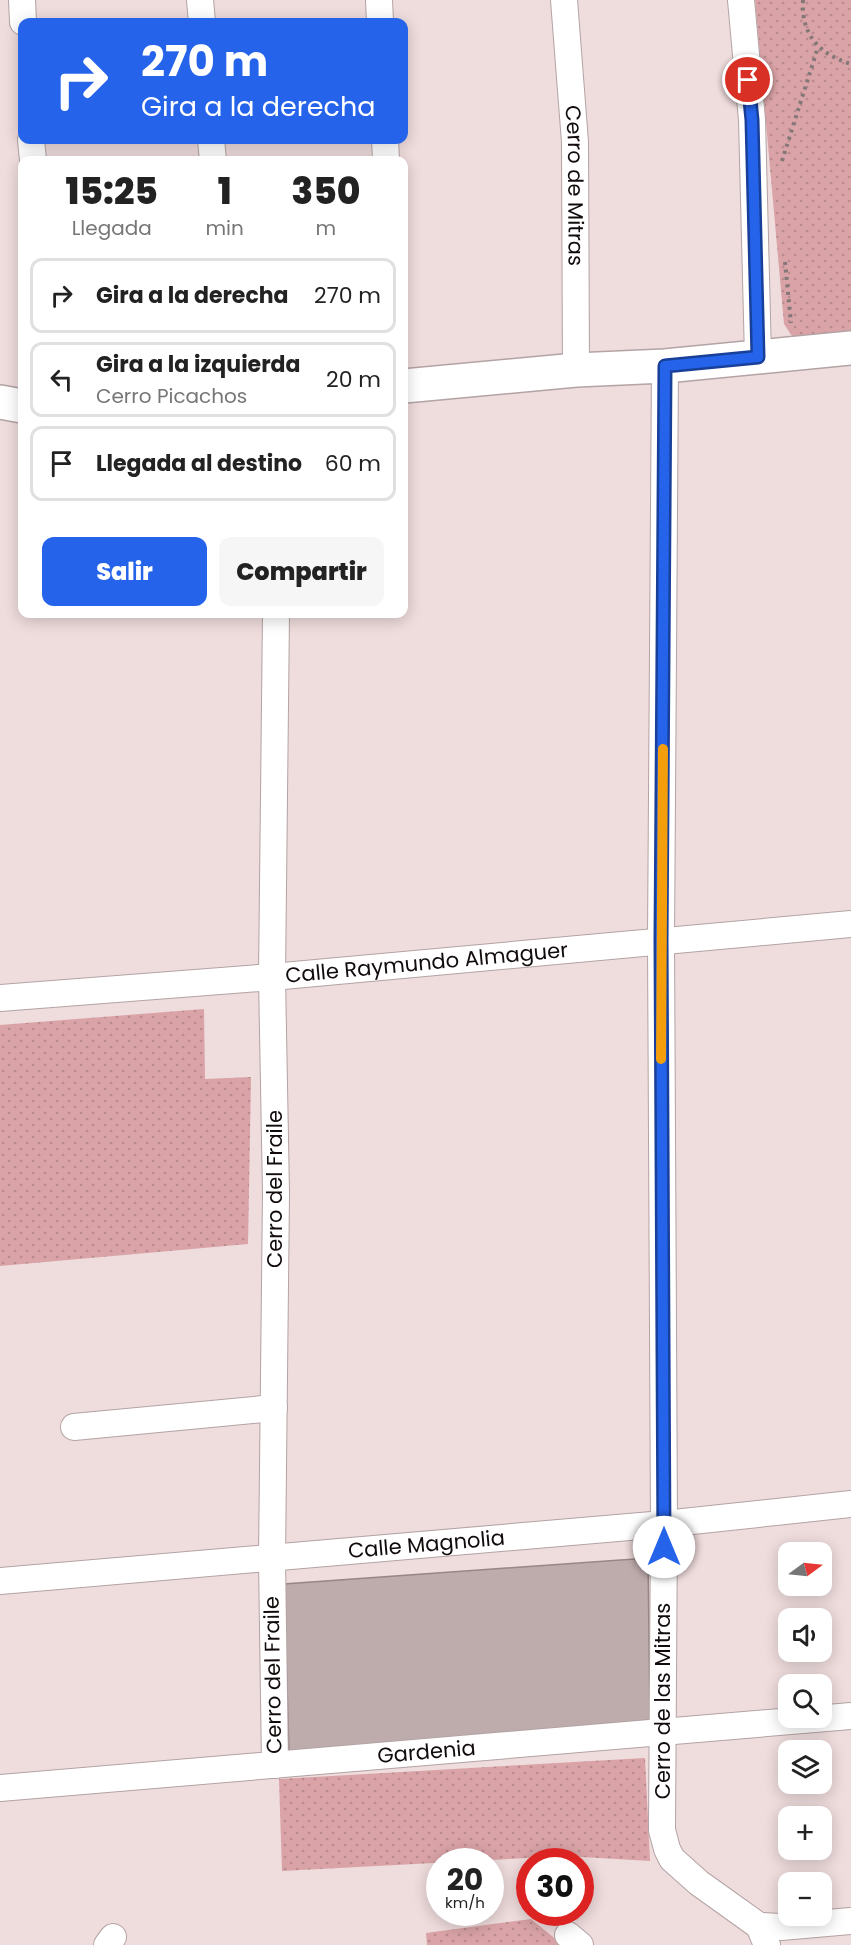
<!DOCTYPE html>
<html lang="es">
<meta charset="utf-8">
<style>
:root{--surface:#fff;--page:#f6f6f6;--text:#222;--muted:#767676;--line:#e0e0e0;--accent:#2563eb}
body{margin:0;font-family:Poppins,sans-serif;background:var(--page);color:var(--text);height:100vh;display:flex;flex-direction:column;font-size:22px;white-space:nowrap}
*{box-sizing:border-box;margin:0}
p{font-size:20px;color:var(--muted)}
.icon{flex:none;width:33px;height:33px;fill:none;stroke:currentColor;stroke-width:2;stroke-linecap:round;stroke-linejoin:round}
.map{position:relative;flex:1;overflow:hidden}
.drawer{position:absolute;left:18px;top:156px;width:390px;height:462px;display:flex;flex-direction:column;background:var(--surface);border-radius:12px;box-shadow:0 3px 15px #0003}
.drawer>*{flex:none}
.top-card{position:absolute;left:18px;top:18px;width:390px;height:126px;border-radius:12px;box-shadow:0 3px 15px #0003;background:#2563eb;color:#fff;overflow:hidden}
.needle{width:39px;rotate:75deg}
.tools{position:absolute;left:778px;top:1542px;display:grid;gap:12px}
.tools a{display:grid;place-items:center;width:54px;height:54px;border-radius:12px;background:var(--surface);box-shadow:0 3px 15px #0003;font-size:30px}
.speed{position:absolute;left:426px;top:1848px;display:flex;gap:12px;font-size:30px;font-weight:700;text-align:center}
.speed>*{display:grid;place-content:center;width:78px;height:78px;border-radius:50%;background:var(--surface);box-shadow:0 3px 15px #0003;line-height:1}
.speed small{font-size:15px;font-weight:400}
.speed .limit{border:9px solid #d22;background:#fff;color:#111}
.pin{position:absolute;display:grid;place-items:center;width:51px;height:51px;color:#fff;margin:-26px;border:3px solid #fff;border-radius:50%;box-shadow:0 2px 6px #0007}
.me{position:absolute;width:66px;margin:-33px;rotate:0deg;stroke-linejoin:round;filter:drop-shadow(0 0 4px #0008)}
.turn{display:flex;align-items:center;gap:21px;height:126px;padding:0 24px;font-size:27px}
.turn .icon{width:78px;height:78px;stroke-width:2.5}
.turn b{display:block;font-size:42px;line-height:51px}
.eta{display:flex;justify-content:space-evenly;align-items:center;height:102px;text-align:center}
.eta b{font-size:36px;font-weight:800;line-height:42px}
.cta{display:flex;gap:12px;margin-top:auto;padding:12px 24px}
.cta a{flex:1;height:69px;border-radius:12px;background:var(--accent);color:#fff;font-size:24px;font-weight:800;line-height:69px;text-align:center}
.cta a+a{background:var(--page);color:var(--text)}
ul{padding:0;list-style:none}
li{display:flex;align-items:center;gap:18px;height:75px;margin:0 12px 9px;padding:0 12px;border:3px solid var(--line);border-radius:12px}
li div{flex:1}
li b{display:block;font-size:22px}
li em{font-style:normal}
.map>svg:first-child{display:block}
.grass{fill:url(#grass-dots)}
.building{fill:#beacad;stroke:#968687;stroke-width:1.5}
.lines{fill:none;stroke-linecap:round;stroke-linejoin:round}
.street-casing{stroke:#b4a3a4;stroke-width:28}
.secondary-casing{stroke:#b4a3a4;stroke-width:36}
.path{stroke:#847777;stroke-width:4;stroke-dasharray:3 4.5;stroke-linecap:butt}
.street{stroke:#fff;stroke-width:26}
.secondary{stroke:#fff;stroke-width:33}
.route-casing{stroke:#184099;stroke-width:15}
.route{stroke:#2563eb;stroke-width:10}
.slow{stroke:#f59e0b;stroke-width:10}
.labels{text-anchor:middle;stroke-width:5;stroke-linejoin:round;paint-order:stroke}
.street-label{font-size:21px;fill:#110b0b;stroke:#fff}
</style>
<div class="map">
<svg width="851" height="1945" viewBox="0 0 851 1945">
<defs>
<pattern id="grass-dots" width="8" height="8" patternUnits="userSpaceOnUse" patternTransform="scale(1.5)"><rect width="8" height="8" fill="#daa3a7"/><path d="M2 2h.1M6 6h.1" fill="none" stroke="#ba8b8e" stroke-width="1.8" stroke-linecap="round"/></pattern>
</defs>
<rect width="100%" height="100%" fill="#efdcdd"/>
<g class="grass">
<polygon points="755,0 851,0 851,333 794,339 784,324"/>
<polygon points="204,1009 205,1079 251,1077 248,1244 0,1266 0,1025"/>
<polygon points="645,1758 650,1861 565,1856 282,1871 279,1779"/>
<polygon points="531,1919 563,1945 427,1945 426,1933"/>
</g>
<polygon class="building" points="648,1558 650,1720 289,1753 284,1584"/>
<g class="lines">
<g class="street-casing">
<g id="street">
<polyline points="22,0 23,22"/>
<polyline points="200,0 202,22"/>
<polyline points="379,0 380,22"/>
<path id="s1" d="M564,0L575,142L576,370"/>
<polyline points="741,0 752,120 758,357"/>
<polyline points="31,140 33,160"/>
<polyline points="211,140 213,160"/>
<polyline points="385,140 386,160"/>
<polyline points="665,366 661,940 664,1524 662,1830 667,1849 672,1859 699,1883 759,1926 767,1945"/>
<path id="s2" d="M0,998L272,977L851,924"/>
<polyline points="74,1427 274,1408"/>
<path id="s3" d="M0,1581L664,1524L851,1504"/>
<polyline points="275,1765 272,1559 276,1193 272,977 276,614"/>
<path id="s4" d="M0,1788L851,1716"/>
<polyline points="759,1926 781,1927 851,1921"/>
<polyline points="568,1935 580,1945"/>
<polyline points="107,1945 113,1937"/>
</g>
</g>
<g class="secondary-casing">
<g id="secondary">
<polyline points="404,386 576,370 665,366 851,348"/>
<polyline points="0,402 22,406"/>
</g>
</g>
<g class="path">
<path d="M803,0C801,35 819,54 851,64"/>
<polyline points="782,161 818,47"/>
<polyline points="785,262 791,323"/>
</g>
<use href="#street" class="street"/>
<use href="#secondary" class="secondary"/>
</g>
<g class="lines">
<g class="route-casing">
<polyline id="route" points="664,1547 661,940 665,366 758,357 752,120 748,80"/>
</g>
<use href="#route" class="route"/>
<polyline class="slow" points="661,1059 663,749"/>
</g>
<g class="labels">
<g class="street-label">
<text dy="7" stroke="none"><textPath href="#s1" startOffset="186">Cerro de Mitras</textPath></text>
<text dy="7" stroke="none"><textPath href="#s2" startOffset="428">Calle Raymundo Almaguer</textPath></text>
<text transform="translate(275 1189) rotate(-90)" y="7">Cerro del Fraile</text>
<text dy="7" stroke="none"><textPath href="#s3" startOffset="428">Calle Magnolia</textPath></text>
<text transform="translate(273 1675) rotate(-91)" y="7">Cerro del Fraile</text>
<text transform="translate(663 1701) rotate(-90)" y="7">Cerro de las Mitras</text>
<text dy="7" stroke="none"><textPath href="#s4" startOffset="428">Gardenia</textPath></text>
</g>
</g>
</svg>
<div class="tools">
<a><svg class="needle" viewBox="-14 -14 28 28"><path d="M0-13l5 13h-10z" fill="#e53935"/><path d="M0 13l5-13h-10z" fill="#767676"/></svg></a>
<a><svg class="icon" aria-label="sound" viewBox="0 0 24 24"><path d="M4 9h4l5-4v14l-5-4H4zM17 9q2 3 0 6"/></svg></a>
<a><svg class="icon" aria-label="search" viewBox="0 0 24 24"><circle cx="10" cy="10" r="6"/><path d="M15 15l6 6"/></svg></a>
<a><svg class="icon" aria-label="layers" viewBox="0 0 24 24"><path d="M12 4l9 5-9 5-9-5zM3 14l9 5 9-5"/></svg></a>
<a>+</a>
<a>−</a>
</div>
<div class="speed"><div>20<small>km/h</small></div><div class="limit">30</div></div>
<div class="pin" style="left:748px;top:80px;background:#d93025"><svg class="icon" aria-label="arrive" viewBox="0 0 24 24"><path d="M6 21V4h12l-3 4 3 4H6"/></svg></div>
<svg class="me" style="left:664px;top:1547px" viewBox="-20 -20 40 40"><circle r="19" fill="#fff"/><path d="M0-13L10 11 0 6-10 11z" fill="#2563eb"/></svg>
<div class="top-card">
<div class="turn"><svg class="icon" aria-label="right" viewBox="0 0 24 24"><path d="M7 20v-9h11M14 6l5 5-5 5"/></svg><div><b>270 m</b>Gira a la derecha</div></div>
</div>
<section class="drawer">
<div class="eta">
<div><b>15:25</b><p>Llegada</p></div>
<div><b>1</b><p>min</p></div>
<div><b>350</b><p>m</p></div>
</div>
<ul>
<li><svg class="icon" aria-label="right" viewBox="0 0 24 24"><path d="M7 20v-9h11M14 6l5 5-5 5"/></svg><div><b>Gira a la derecha</b></div><em>270 m</em></li>
<li><svg class="icon" aria-label="left" viewBox="0 0 24 24"><path d="M17 20v-9H6M10 6l-5 5 5 5"/></svg><div><b>Gira a la izquierda</b><p>Cerro Picachos</p></div><em>20 m</em></li>
<li><svg class="icon" aria-label="arrive" viewBox="0 0 24 24"><path d="M6 21V4h12l-3 4 3 4H6"/></svg><div><b>Llegada al destino</b></div><em>60 m</em></li>
</ul>
<div class="cta"><a>Salir</a><a>Compartir</a></div>
</section>
</div>
